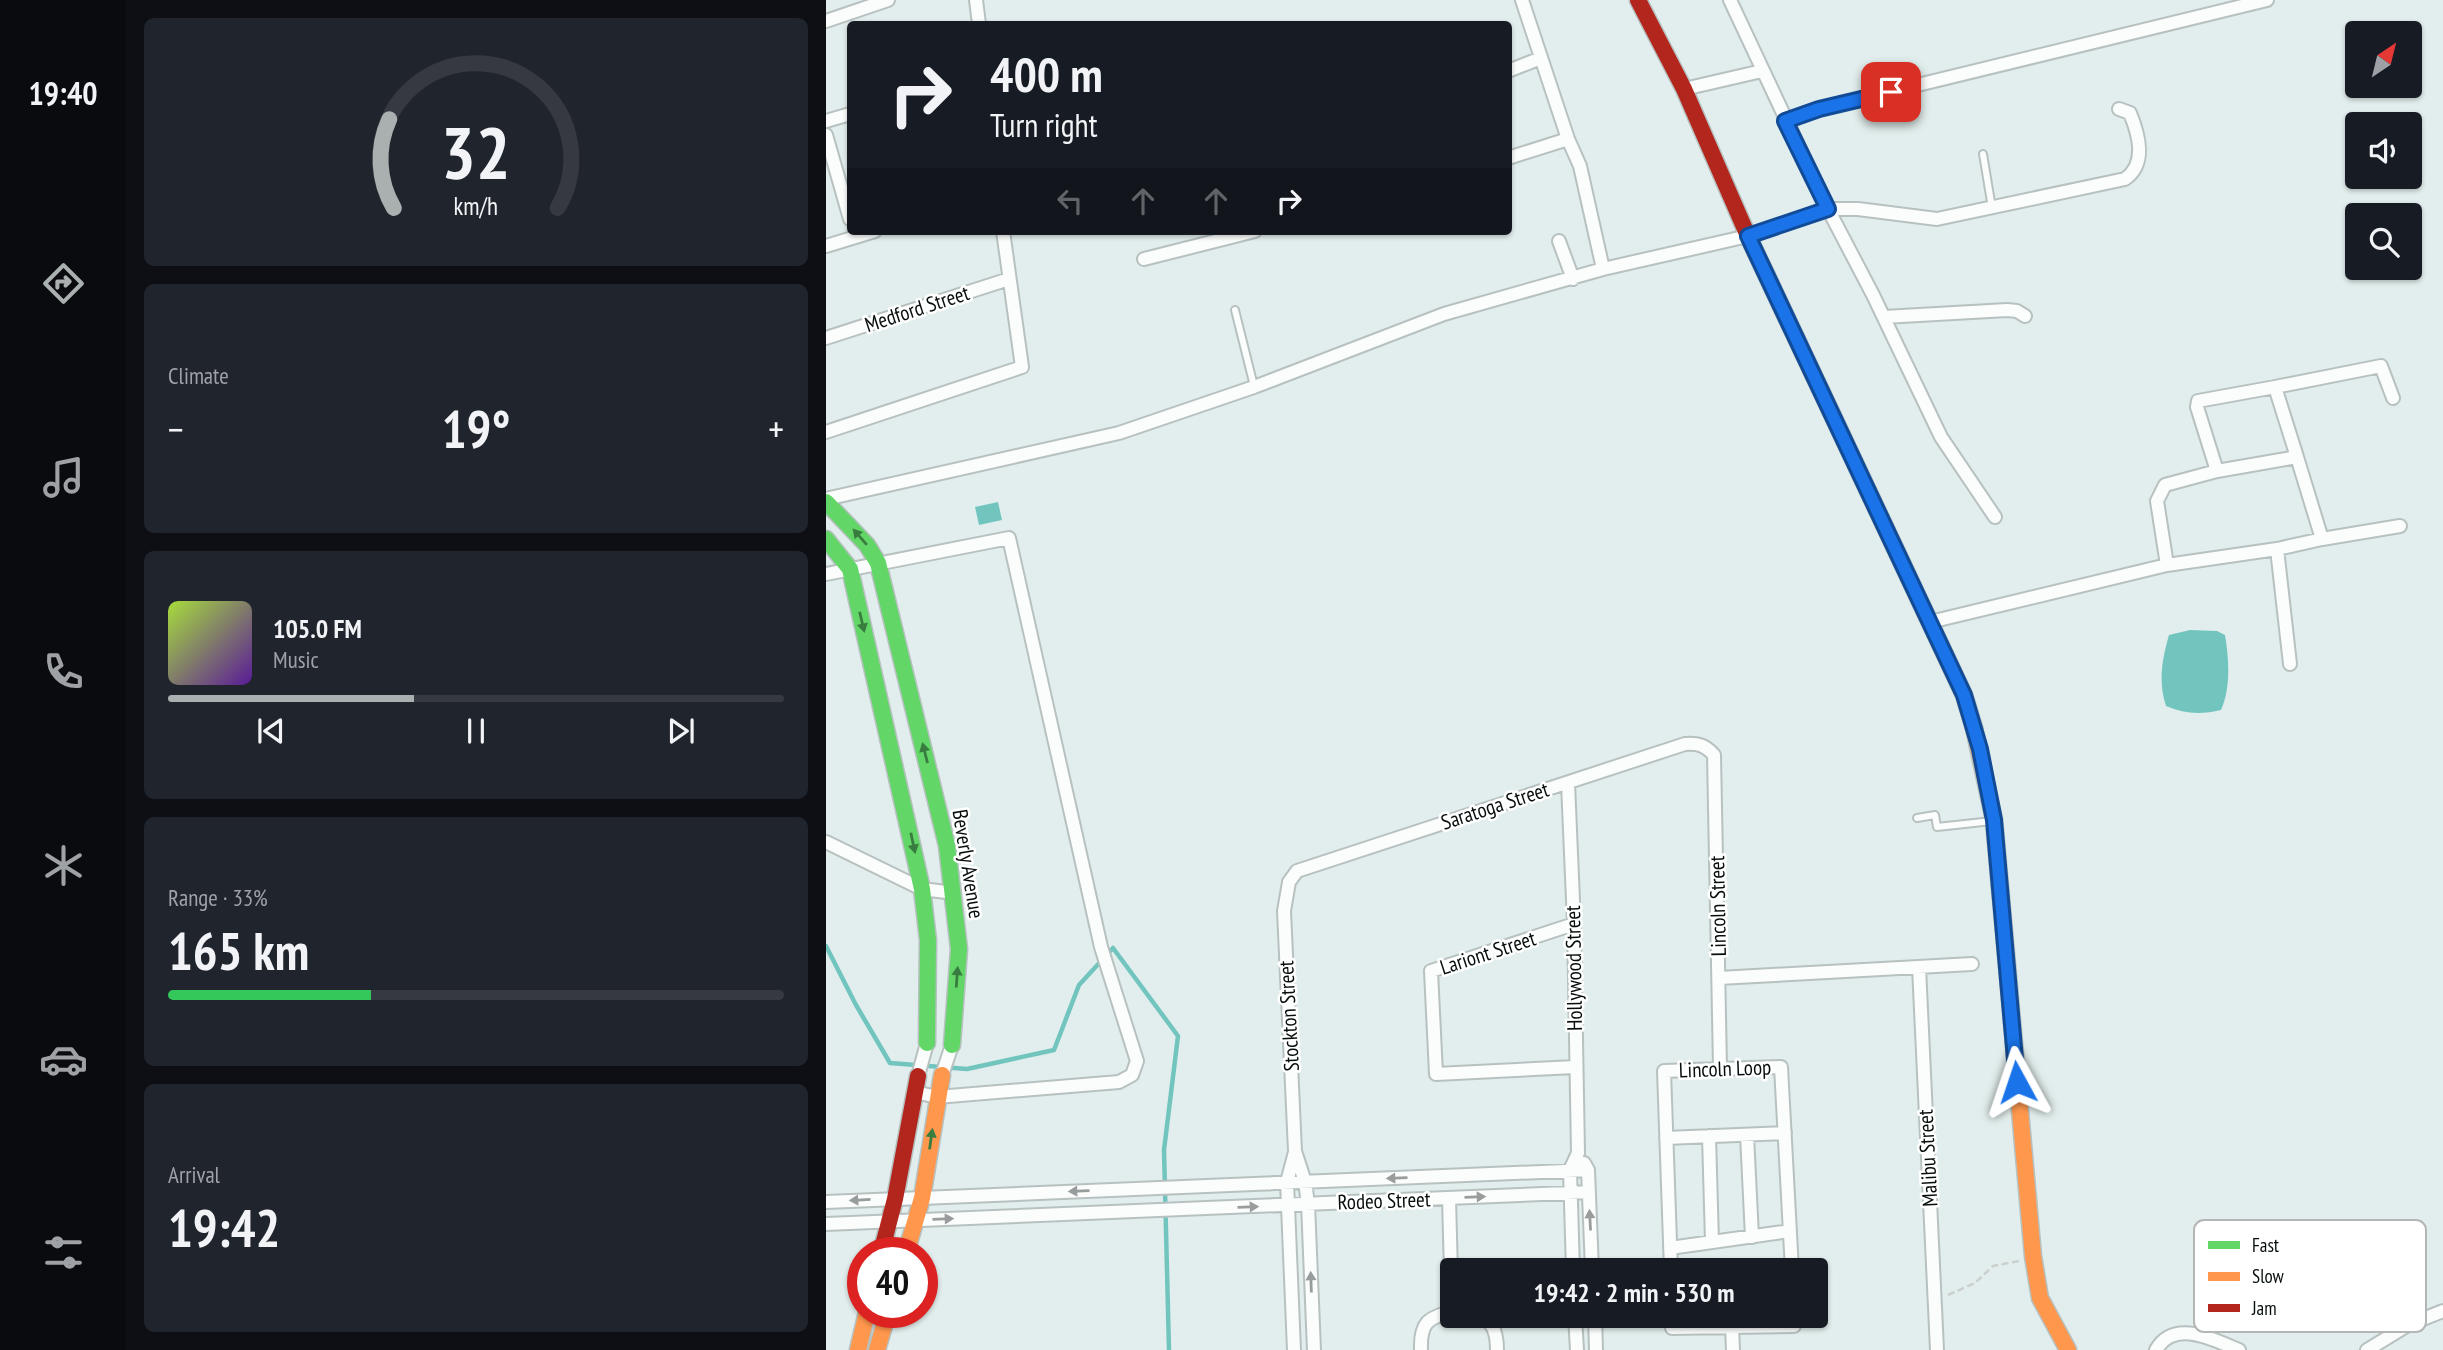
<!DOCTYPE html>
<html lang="en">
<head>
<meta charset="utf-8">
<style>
  body { margin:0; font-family:"PT Sans Narrow",sans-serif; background:#20242c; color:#f1f3f6; height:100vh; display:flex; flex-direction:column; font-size:26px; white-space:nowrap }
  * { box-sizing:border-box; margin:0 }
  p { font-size:23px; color:#9ea1a6 }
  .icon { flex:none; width:38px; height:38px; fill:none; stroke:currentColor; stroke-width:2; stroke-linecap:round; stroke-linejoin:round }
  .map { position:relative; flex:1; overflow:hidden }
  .details { display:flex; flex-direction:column; gap:18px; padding:18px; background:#0d0f14; width:700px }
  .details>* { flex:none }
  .guide { position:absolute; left:21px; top:21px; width:665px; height:214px; border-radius:7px; box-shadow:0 2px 5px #0004; background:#171b24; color:#f1f3f6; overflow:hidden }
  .needle { width:46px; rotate:35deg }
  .controls { position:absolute; left:1519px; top:21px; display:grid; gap:14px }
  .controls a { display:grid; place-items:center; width:77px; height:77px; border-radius:7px; background:#171b24; box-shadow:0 2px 5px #0004; font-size:35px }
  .speed { position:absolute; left:21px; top:1237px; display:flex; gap:14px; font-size:35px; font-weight:700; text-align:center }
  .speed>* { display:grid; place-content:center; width:91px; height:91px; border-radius:50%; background:#171b24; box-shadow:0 2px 5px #0004; line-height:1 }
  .speed .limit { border:10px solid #d22; background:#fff; color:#111 }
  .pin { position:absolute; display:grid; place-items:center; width:60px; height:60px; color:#fff; margin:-30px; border-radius:14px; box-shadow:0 4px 10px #0006 }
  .me { position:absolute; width:77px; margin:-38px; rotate:355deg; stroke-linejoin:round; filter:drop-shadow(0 0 5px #0008) }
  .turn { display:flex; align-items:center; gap:24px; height:147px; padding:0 28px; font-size:32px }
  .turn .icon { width:91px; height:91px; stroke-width:2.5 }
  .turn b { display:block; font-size:49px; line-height:60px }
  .lanes { display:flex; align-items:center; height:66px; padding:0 28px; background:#0003; justify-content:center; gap:35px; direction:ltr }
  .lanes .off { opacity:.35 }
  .big { font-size:52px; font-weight:800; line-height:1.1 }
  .details .tile { flex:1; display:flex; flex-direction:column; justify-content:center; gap:10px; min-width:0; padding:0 24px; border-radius:10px; background:#20242c }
  .details .dial { align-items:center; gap:0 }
  .dial svg { height:182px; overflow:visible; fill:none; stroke:#363941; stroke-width:7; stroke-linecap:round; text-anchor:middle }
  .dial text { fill:#f1f3f6; stroke:none }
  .song { display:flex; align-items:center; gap:21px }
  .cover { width:84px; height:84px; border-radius:10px; background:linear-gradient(135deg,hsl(80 70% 55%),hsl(270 70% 35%)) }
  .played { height:7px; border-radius:4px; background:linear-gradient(90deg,#aaafb0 40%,#363941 40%) }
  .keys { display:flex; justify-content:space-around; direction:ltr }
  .heat { display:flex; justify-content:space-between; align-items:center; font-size:38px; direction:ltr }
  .charge { height:10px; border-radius:5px; background:linear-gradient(90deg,#34c759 33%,#363941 0) }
  .trip { position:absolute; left:614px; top:1258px; width:388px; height:70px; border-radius:7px; background:#171b24; box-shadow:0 2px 5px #0004; font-weight:800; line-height:70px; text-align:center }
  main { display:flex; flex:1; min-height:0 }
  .tabs { display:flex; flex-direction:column; width:126px; justify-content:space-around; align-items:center; background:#090b0e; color:#9ea1a6 }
  .tabs .icon { width:49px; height:49px }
  .tabs .on { color:#aaafb0 }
  .tabs b { font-size:32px; color:#f1f3f6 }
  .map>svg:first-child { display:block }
</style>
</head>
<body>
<main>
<nav class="tabs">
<b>19:40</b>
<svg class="icon on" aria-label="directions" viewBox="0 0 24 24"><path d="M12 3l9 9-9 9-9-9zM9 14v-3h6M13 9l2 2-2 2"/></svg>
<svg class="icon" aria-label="music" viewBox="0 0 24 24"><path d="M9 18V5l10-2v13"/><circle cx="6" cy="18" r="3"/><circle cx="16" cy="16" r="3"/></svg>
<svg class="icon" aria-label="phone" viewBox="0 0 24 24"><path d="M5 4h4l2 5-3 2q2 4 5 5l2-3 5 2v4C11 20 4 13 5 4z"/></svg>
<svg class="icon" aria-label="climate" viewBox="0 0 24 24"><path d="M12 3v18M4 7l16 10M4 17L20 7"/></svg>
<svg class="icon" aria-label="car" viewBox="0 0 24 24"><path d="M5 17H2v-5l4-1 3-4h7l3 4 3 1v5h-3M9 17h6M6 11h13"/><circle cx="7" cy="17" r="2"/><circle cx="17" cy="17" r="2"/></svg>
<svg class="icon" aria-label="filters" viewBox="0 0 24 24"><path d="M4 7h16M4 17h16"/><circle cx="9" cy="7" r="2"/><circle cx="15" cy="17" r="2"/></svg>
</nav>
<section class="details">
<div class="tile dial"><svg viewBox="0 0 100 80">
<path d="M14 69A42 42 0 1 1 86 69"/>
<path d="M14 69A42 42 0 0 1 12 30" stroke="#aaafb0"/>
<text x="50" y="56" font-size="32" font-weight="700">32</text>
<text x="50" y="72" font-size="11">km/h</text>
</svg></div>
<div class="tile"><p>Climate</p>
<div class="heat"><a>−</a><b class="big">19°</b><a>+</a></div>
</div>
<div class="tile">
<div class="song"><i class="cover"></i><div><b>105.0 FM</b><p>Music</p></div></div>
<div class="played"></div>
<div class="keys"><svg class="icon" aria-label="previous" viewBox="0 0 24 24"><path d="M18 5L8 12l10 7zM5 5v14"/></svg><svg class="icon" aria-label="pause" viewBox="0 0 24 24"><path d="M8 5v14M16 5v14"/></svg><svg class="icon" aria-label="next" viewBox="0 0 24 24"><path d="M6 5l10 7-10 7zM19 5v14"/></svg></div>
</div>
<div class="tile"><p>Range · 33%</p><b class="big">165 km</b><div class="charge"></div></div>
<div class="tile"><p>Arrival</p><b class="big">19:42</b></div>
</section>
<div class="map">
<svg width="1617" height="1350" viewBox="0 0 1617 1350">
  <rect width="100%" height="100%" fill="#e2eeed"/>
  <path fill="#72c5bf" d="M172,502l4,18 -23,5 -4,-18z
    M1364,630l27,1 8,4c4,23 6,53 -4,75 -20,5 -37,4 -55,-4 -8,-24 -4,-47 3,-71z"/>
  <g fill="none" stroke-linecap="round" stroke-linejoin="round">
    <path stroke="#72c5bf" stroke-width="4.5" d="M0,946l30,59 34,58 77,6 87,-19 25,-65 34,-37 65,88 -14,114 5,200"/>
    <defs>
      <path id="lane" d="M1157,154l9,54
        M409,310l19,76
        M1091,818l18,-3 2,12 55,-6"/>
      <path id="street" d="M150,0l3,24
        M696,0l46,139 12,27 23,103
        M0,21l62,-21
        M682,71l33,-13
        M858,89l78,-18
        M0,121l24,-7
        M959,121l34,-12 448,-109
        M0,135l24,84
        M682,158l60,-19
        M733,241l14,38
        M0,246l49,-15
        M318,259l111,-28
        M1058,317l123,-7 10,1 8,5
        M0,338l183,-59
        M0,432l196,-65 -19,-136
        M1471,457l-22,-70 106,-21 12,32
        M1391,471l-20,-64 1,-6 77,-14
        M0,499l293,-66 135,-46 190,-73 159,-45 145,-33 80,-27 -98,-209
        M1169,517l-54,-80 -68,-142 -45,-86h30l79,10 188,-40c22,-15 14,-44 5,-66l-11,-4
        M1451,549l13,115
        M1341,565l-10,-64 8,-16 52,-14 80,-14 25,82
        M0,574l183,-36 92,409 36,114 -5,14 -13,7 -182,15 -22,-5
        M1104,622l237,-57 110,-16 45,-10 78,-13
        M742,783l6,141 4,229 -8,17 3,100
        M0,842l96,47 32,4
        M748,924l-143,47 5,103 139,-7
        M1093,967l18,383
        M893,978l253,-14
        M116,1075l10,-30
        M92,1076l9,-33
        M921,1135l5,102
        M883,1136l3,106
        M840,1138l119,-5
        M758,1163l4,7 4,100
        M623,1198l3,114
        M0,1202l762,-32
        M0,1224l763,-32
        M844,1248l120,-17
        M845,1270l-7,-199 117,-4 11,203
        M651,1316c17,3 20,19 20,34
        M749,1316l2,34
        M769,1316l1,34
        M846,1316v12l122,-2v-10
        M906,1327l1,23
        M468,1350l-7,-168 8,-30
        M488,1350l-6,-146 -3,-22 -10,-31 -11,-240 5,-29 8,-11 388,-127c13,-1 20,1 29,11l6,313
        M595,1350c-1,-26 6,-33 31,-38
        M1330,1350c18,-32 58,-10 83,0
        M1541,1350l41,-25 35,-14"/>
      <path id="fast" d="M1005,412l133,283 10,33
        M0,502l41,43 11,18 69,283 12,103 -7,96
        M0,539l24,30 72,320 6,51 -1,103"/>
      <path id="slow" d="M1148,728l20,92 39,436 7,42 28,52
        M80,1253l16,-55 20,-123
        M32,1350l9,-38
        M51,1350l11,-38"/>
      <path id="jam" d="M812,0l46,89 64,147 83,176
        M55,1253l14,-54 23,-123"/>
    </defs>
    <use href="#lane" stroke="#b7c1c0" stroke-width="10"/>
    <use href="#street" stroke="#b7c1c0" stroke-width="16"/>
    <use href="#fast" stroke="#b7c1c0" stroke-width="19"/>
    <use href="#slow" stroke="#b7c1c0" stroke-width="19"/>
    <use href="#jam" stroke="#b7c1c0" stroke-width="19"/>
    <path stroke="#cbcfce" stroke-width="2.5" stroke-dasharray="7 3.5" stroke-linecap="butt" d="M1122,1295l27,-12 18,-17 26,-5"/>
    <use href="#lane" stroke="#fbfcfc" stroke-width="6"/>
    <use href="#street" stroke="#fbfcfc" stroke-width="12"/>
    <use href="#fast" stroke="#63d668" stroke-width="16"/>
    <use href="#slow" stroke="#ff974d" stroke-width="16"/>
    <use href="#jam" stroke="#b3261e" stroke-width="16"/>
  </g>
  <defs><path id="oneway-solid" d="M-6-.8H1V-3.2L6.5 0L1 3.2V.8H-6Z" transform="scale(1.75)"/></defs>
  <g fill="#397c3f">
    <use href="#oneway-solid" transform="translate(34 537) rotate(-131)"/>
    <use href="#oneway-solid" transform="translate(36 622) rotate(77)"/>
    <use href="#oneway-solid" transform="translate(99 753) rotate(-104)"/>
    <use href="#oneway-solid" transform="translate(87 843) rotate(78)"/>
    <use href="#oneway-solid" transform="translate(131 977) rotate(-86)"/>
    <use href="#oneway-solid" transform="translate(105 1139) rotate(-82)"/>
  </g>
  <g fill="#999c9c">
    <use href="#oneway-solid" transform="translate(571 1178) rotate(178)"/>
    <use href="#oneway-solid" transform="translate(253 1191) rotate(178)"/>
    <use href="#oneway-solid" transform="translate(649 1197) rotate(-2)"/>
    <use href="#oneway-solid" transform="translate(34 1200) rotate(177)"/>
    <use href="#oneway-solid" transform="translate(422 1207) rotate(-2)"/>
    <use href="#oneway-solid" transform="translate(117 1219) rotate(-2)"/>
    <use href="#oneway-solid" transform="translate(764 1220) rotate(-93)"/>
    <use href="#oneway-solid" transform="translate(485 1282) rotate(-92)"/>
  </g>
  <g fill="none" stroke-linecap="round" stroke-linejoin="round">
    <defs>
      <path id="route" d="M1065,92l-72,17 -34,12 43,88 -80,27 216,459 16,54 14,71 23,262"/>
    </defs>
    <use href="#route" stroke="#114b97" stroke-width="18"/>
    <use href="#route" stroke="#1a73e8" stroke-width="12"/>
  </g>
  <g text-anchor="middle" stroke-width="5" stroke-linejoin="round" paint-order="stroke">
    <g font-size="21" fill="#060d0d" stroke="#fff">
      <text transform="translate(91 309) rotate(-18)" y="7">Medford Street</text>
      <text transform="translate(669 806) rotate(-18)" y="7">Saratoga Street</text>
      <text transform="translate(142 864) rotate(81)" y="7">Beverly Avenue</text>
      <text transform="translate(892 906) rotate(-91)" y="7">Lincoln Street</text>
      <text transform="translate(662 953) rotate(-18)" y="7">Lariont Street</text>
      <text transform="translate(748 968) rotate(-91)" y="7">Hollywood Street</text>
      <text transform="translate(463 1016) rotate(-93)" y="7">Stockton Street</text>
      <text transform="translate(899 1069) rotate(-2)" y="7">Lincoln Loop</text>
      <text transform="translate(1102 1158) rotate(-93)" y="7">Malibu Street</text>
      <text transform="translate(558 1201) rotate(-2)" y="7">Rodeo Street</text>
    </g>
  </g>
  <rect x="1368" y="1220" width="232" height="112" rx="10" fill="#fff" stroke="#b4b6b6" stroke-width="2"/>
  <rect x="1382" y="1241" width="32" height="8" fill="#63d668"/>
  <rect x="1382" y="1272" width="32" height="9" fill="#ff974d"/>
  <rect x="1382" y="1304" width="32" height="8" fill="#b3261e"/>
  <g font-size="19" fill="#060d0d">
    <text x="1426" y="1252">Fast</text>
    <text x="1426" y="1283">Slow</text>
    <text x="1426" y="1315">Jam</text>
  </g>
</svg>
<div class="controls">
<a><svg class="needle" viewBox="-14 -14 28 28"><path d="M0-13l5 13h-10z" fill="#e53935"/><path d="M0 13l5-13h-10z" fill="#9ea1a6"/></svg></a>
<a><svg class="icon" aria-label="sound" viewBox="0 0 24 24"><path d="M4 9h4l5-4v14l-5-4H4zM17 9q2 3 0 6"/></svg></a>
<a><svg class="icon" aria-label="search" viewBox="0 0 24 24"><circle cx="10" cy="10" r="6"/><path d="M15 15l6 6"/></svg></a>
</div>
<div class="speed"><div class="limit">40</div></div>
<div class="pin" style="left:1065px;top:92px;background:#d93025"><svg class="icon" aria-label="arrive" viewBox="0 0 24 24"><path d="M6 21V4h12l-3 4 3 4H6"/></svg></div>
<svg class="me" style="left:1191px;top:1082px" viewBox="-20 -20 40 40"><path d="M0-17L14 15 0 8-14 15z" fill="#1a73e8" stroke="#fff" stroke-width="4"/></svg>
<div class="trip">19:42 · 2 min · 530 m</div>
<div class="guide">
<div class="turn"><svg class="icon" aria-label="right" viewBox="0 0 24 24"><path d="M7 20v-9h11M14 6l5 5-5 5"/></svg><div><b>400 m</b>Turn right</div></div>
<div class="lanes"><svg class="icon off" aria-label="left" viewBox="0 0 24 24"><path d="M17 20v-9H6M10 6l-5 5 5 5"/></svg><svg class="icon off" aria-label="ahead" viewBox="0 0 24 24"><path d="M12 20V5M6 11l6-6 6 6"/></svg><svg class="icon off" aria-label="ahead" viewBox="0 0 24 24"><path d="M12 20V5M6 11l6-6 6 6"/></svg><svg class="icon" aria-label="right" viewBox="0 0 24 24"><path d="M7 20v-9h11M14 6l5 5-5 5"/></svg></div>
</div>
</div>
</main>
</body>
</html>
